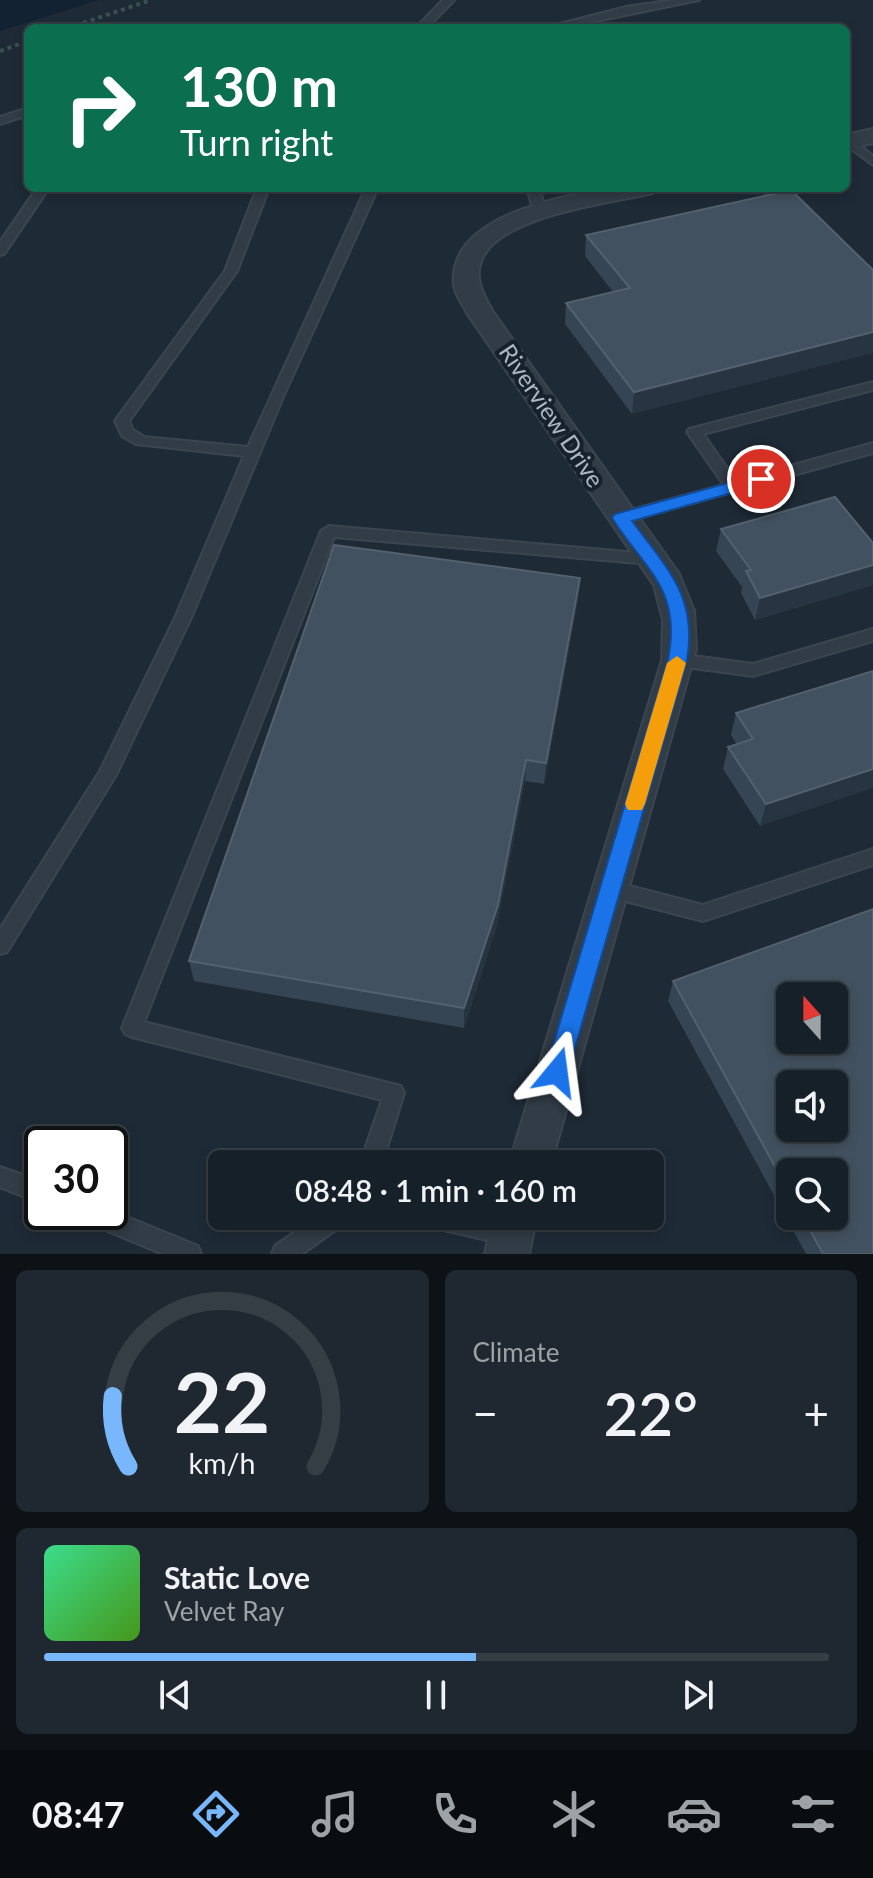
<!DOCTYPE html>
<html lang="en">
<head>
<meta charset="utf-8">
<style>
  body { margin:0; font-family:Lato,sans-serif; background:#1f2830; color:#f1f3f6; height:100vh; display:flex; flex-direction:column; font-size:30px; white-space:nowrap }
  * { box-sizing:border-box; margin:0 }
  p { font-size:26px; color:#9ea3a8 }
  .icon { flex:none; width:44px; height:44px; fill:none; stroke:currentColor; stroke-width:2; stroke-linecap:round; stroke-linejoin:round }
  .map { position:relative; height:1254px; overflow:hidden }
  .panel { display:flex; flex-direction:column; gap:16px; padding:16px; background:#0c1216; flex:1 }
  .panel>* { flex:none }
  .banner { position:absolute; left:24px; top:24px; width:826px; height:168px; border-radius:12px; box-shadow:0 4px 12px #0003,0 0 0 2px #353e45; background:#0b6e4f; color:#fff; overflow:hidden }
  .needle { width:52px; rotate:339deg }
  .fabs { position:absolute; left:776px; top:982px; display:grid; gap:16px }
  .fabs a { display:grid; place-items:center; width:72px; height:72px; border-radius:12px; background:#162028; box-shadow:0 4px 12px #0003,0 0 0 2px #353e45; font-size:40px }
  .speed { position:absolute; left:24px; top:1126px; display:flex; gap:16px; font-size:40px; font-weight:700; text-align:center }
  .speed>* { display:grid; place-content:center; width:104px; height:104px; border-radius:50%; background:#162028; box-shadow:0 4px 12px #0003,0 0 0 2px #353e45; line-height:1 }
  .speed .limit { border:4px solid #111; border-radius:12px; background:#fff; color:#111 }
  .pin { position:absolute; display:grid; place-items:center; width:68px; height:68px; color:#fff; margin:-34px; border:4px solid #fff; border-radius:50%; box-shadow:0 2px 8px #0007 }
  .me { position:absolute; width:88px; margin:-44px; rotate:16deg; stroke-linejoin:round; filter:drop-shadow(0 0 6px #0008) }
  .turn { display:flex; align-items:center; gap:28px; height:168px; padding:0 24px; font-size:36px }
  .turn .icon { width:104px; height:104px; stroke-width:2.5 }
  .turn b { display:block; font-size:56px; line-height:68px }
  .big { font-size:60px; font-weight:600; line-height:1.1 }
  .panel .card { flex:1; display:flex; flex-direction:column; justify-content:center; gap:12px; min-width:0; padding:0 28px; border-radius:12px; background:#1f2830 }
  .panel .dial { align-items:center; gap:0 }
  .dial svg { height:208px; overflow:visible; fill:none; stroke:#353e45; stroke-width:7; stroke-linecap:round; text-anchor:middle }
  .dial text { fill:#f1f3f6; stroke:none }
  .song { display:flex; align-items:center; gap:24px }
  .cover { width:96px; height:96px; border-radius:12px; background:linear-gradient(135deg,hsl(150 70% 55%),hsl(100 70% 35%)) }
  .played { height:8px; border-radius:4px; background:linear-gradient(90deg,#78b7fc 55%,#353e45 55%) }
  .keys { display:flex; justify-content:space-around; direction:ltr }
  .heat { display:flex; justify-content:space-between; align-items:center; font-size:44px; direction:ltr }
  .panel .tiles { flex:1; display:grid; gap:16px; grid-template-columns:1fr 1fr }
  .card:last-child { grid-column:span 2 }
  .trip { position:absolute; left:208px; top:1150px; width:456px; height:80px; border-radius:12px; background:#162028; box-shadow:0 4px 12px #0003,0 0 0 2px #353e45; font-weight:600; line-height:80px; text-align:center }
  .dock { display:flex; height:128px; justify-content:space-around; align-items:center; background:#090d10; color:#9ea3a8 }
  .dock .icon { width:56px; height:56px }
  .dock .active { color:#78b7fc }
  .dock b { font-size:36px; color:#f1f3f6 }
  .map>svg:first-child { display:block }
</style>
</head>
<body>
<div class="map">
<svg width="873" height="1254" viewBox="0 0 873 1254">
  <rect width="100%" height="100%" fill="#1e2a36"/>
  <path fill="#122233" d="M0,0h99l-99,31z"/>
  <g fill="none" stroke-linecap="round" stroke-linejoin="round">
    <defs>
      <path id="service" d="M443,0h11l-27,28h-11z
        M674,0h25l-137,28h-18l82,-21z
        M28,108v7l-28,9v-7z
        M846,139l7,1 20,16v9l-27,-20z
        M37,188h12l-45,66 -4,1v-13z
        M257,188h12l-32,83 -108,150 4,9 11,7 104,10 118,-259h12l-95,209 -92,221 -75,157 -109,177 -7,2v-25l100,-158 75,-153 69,-162 -108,-12 -14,-8 -7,-15 110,-150z
        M527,188h12l7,24 -2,3 -4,1 -6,-4z
        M873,382v8l-170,44 33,47 137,-38v10l-252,70 -7,-5 2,-4 108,-29 -37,-53 2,-3z
        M329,526l321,28 8,5 -8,5 -316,-27 -190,485 257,64 3,7 -22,71h-22l22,-64 -250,-63 -7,-3 -3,-6 199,-497z
        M873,629v12l-120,35 -75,-10 -6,-2 -2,-4 2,-4 6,-2 75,10z
        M873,849v16l-170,56 -93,-24 -7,-2 -2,-6 2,-6 7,-2 93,24z
        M0,1167l42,15v22l-42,-17z
        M110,1210l88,36 3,8h-38l-82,-34 -3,-8h32z
        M317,1216h30l-3,8 -42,30h-30l3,-8z
        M419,1216h59l39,10 3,8 -3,8 -8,3 -79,-18 -8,-3z"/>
      <path id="minor" d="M873,129v14l-27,6v-14z
        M609,188h48l-4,5c-42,10 -152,22 -171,66 -9,19 2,37 11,53l186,262 15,37 2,38 -145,515h-42l153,-504 1,-40 -9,-35 -187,-272c-4,-9 -12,-18 -13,-28 -7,-69 106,-88 155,-97z
        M493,1216h44l-8,38h-44z"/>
    </defs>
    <use href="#service" stroke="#3b4550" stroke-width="4"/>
    <use href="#minor" stroke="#3b4550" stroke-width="4"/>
    <path stroke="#38504f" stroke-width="4" stroke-dasharray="4 4" stroke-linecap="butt" d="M68,28l83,-28
      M0,51l28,-10"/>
    <use href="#service" fill="#313c46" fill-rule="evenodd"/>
    <use href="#minor" fill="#313c46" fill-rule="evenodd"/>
  </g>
  <path fill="#364553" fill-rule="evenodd" d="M791,190l-159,224 -67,-90 1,-21 47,-11 -28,-36 1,-21z
    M721,529l152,14v42l-118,35 -14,-27 1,-6 -26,-36z
    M578,600l-34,184 -19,-3 -28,144 -33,103 -270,-47 -5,-20z
    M873,671l-113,155 -37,-57 5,-22 9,-3 -6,-9 5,-22z
    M673,981l200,273h-67l-138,-253zM790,1172l44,44h-44z"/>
  <path fill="#273542" d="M873,332v21l-241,61 2,-22z
    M873,565v20l-118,35 5,-22z
    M580,578l-2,22 -34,184 2,-21z
    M526,760l-1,21 -28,144 -33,103v-20z
    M873,769v19l-113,38 6,-22z"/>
  <path fill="#42515f" stroke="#53616f" stroke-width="2" fill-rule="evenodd" d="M791,190l82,80v62l-239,60 -68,-89 64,-15 -44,-53z
    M835,497l38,46v22l-113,33 -14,-27 5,-1 -30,-41z
    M334,545l246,33 -34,185 -20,-3 -28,145 -34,103 -275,-47z
    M873,671v98l-107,35 -38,-57 25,-8 -17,-26z
    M873,909v345h-50l-21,-38h32v-44h-44v22l-117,-213zM790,996h44v44h-44zM790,1084h44v44h-44z"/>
  <path fill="#1a73e8" stroke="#114b97" stroke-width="2" d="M761,474l8,5 -2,4 -135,38c35,47 66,76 55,139l-119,412 -3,8 -8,3 -9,-3 -3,-8 123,-412c14,-71 -22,-89 -56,-142l3,-4z"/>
  <path fill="#f59e0b" d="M677,656l9,7 -41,141 -3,6h-14l-3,-6 42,-141z"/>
  <g text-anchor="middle" stroke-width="8" stroke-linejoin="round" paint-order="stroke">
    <g font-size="24" fill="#abb7c4" stroke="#17212b">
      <text transform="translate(551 416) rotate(56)" y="8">Riverview Drive</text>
    </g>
  </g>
</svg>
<div class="fabs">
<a><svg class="needle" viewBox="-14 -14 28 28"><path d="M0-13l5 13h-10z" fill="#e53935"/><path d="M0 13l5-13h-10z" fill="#9ea3a8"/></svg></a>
<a><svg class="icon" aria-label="sound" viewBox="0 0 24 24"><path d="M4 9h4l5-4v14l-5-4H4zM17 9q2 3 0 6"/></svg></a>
<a><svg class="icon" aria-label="search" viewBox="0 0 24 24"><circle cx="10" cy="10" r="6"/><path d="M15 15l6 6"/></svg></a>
</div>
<div class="speed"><div class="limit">30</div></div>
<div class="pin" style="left:761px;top:479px;background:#d93025"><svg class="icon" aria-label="arrive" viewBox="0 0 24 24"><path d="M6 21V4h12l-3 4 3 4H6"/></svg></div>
<svg class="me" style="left:557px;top:1072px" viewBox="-20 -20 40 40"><path d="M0-17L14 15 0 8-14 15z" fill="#1a73e8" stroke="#fff" stroke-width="4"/></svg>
<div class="trip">08:48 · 1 min · 160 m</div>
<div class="banner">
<div class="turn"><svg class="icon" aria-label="right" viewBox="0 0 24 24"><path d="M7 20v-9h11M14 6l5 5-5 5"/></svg><div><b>130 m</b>Turn right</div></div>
</div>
</div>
<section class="panel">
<div class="tiles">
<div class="card dial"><svg viewBox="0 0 100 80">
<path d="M14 69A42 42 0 1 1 86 69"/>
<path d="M14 69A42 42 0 0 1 8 42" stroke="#78b7fc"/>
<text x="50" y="56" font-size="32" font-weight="700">22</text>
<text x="50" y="72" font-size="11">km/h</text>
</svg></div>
<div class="card"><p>Climate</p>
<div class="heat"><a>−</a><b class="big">22°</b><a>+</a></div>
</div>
<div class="card">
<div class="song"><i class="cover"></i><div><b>Static Love</b><p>Velvet Ray</p></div></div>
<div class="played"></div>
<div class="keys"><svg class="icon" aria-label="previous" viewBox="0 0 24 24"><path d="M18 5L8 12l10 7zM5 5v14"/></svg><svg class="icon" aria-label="pause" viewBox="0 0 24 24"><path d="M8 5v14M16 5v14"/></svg><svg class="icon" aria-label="next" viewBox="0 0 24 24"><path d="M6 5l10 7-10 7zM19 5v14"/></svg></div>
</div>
</div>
</section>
<nav class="dock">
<b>08:47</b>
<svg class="icon active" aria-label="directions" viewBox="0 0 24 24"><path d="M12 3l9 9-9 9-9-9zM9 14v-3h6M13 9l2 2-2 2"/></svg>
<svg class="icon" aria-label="music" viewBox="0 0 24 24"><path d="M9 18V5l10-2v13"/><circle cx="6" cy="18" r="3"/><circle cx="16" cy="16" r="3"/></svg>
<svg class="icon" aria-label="phone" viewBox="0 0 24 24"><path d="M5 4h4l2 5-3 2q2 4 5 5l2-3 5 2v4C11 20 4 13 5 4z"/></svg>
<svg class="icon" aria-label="climate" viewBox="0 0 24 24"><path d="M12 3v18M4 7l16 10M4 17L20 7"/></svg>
<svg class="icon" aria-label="car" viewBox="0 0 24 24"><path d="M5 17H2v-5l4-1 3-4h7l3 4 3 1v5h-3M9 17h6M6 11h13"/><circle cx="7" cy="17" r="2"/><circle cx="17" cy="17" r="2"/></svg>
<svg class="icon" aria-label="filters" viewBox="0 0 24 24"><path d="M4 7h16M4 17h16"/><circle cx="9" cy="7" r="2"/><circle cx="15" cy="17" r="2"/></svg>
</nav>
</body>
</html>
